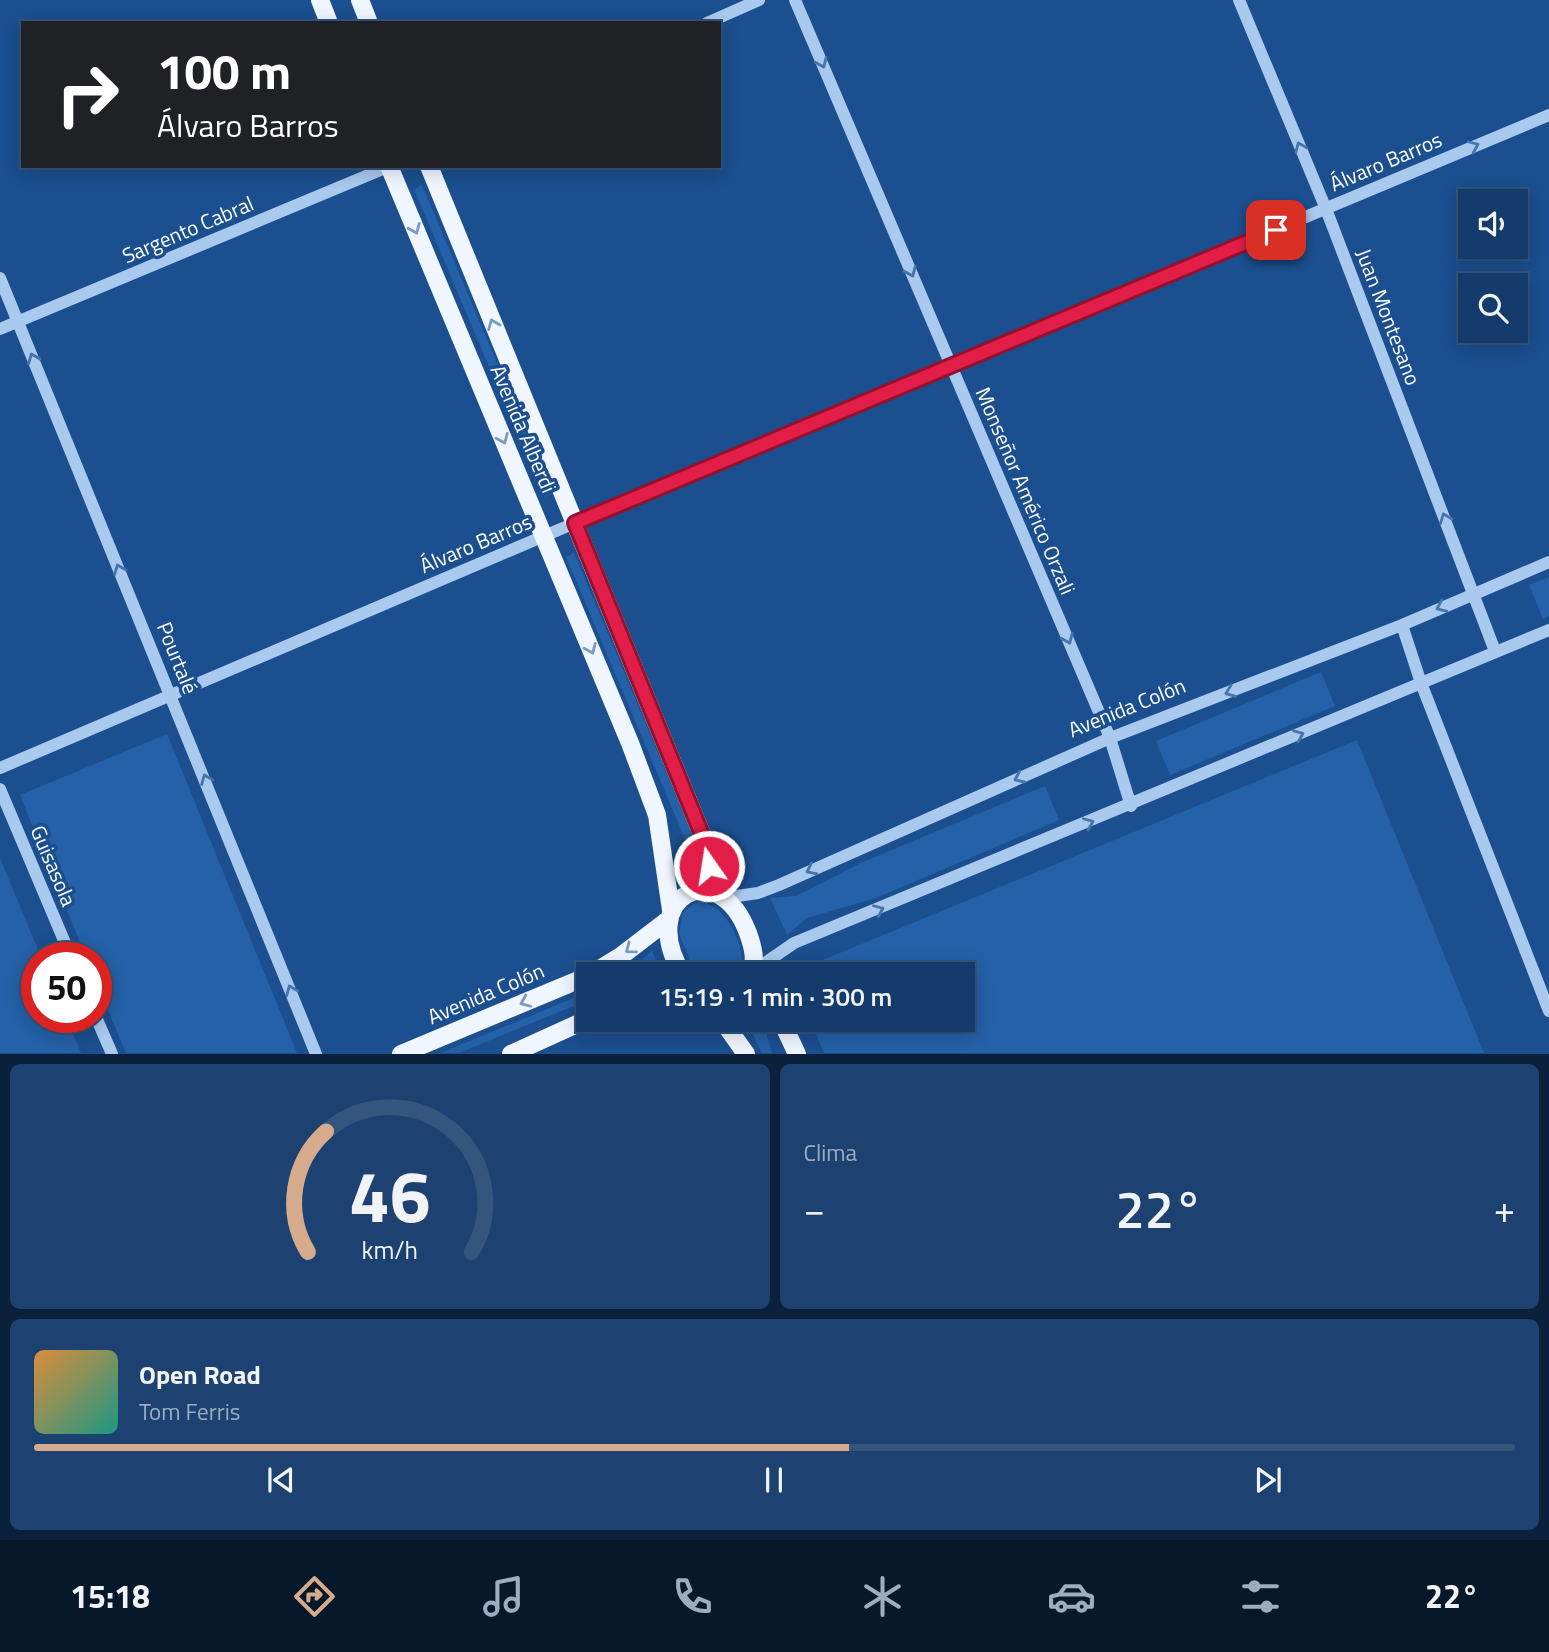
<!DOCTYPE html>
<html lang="es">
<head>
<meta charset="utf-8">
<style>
  body { margin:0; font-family:"Titillium Web",sans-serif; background:#1d4271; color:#f1f3f6; height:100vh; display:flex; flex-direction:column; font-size:26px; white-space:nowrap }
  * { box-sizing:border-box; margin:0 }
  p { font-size:23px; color:#9dadc1 }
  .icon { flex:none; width:38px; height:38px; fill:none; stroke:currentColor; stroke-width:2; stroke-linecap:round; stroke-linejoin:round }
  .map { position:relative; height:1054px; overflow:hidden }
  .drawer { display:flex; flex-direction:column; gap:10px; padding:10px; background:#0b203b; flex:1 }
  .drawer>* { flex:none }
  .top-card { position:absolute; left:21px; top:21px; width:700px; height:147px; border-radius:0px; box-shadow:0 4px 18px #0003,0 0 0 2px #33557e; background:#202124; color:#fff; overflow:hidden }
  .fabs { position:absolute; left:1458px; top:189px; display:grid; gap:14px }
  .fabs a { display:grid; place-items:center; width:70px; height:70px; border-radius:0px; background:#143b6b; box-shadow:0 4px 18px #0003,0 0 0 2px #33557e; font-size:35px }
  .speed { position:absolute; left:21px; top:942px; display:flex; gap:14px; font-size:35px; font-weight:700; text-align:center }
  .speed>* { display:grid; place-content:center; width:91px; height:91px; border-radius:50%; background:#143b6b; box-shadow:0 4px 18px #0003,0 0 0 2px #33557e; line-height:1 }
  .speed .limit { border:10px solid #d22; background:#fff; color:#111 }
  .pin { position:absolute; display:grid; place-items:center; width:60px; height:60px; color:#fff; margin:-30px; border-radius:14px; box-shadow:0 4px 10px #0006 }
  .me { position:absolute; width:77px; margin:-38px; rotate:347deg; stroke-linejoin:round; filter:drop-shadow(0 0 5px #0008) }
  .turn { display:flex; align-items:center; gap:24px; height:147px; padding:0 21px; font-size:32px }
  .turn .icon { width:91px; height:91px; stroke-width:2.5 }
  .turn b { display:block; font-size:49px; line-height:60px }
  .big { font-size:52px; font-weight:600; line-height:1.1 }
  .drawer .widget { flex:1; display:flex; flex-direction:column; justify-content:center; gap:10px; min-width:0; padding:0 24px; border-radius:10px; background:#1d4271 }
  .drawer .dial { align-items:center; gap:0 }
  .dial svg { height:182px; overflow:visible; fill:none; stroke:#33557e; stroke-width:7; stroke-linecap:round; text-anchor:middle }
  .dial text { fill:#f1f3f6; stroke:none }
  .song { display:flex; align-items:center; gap:21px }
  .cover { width:84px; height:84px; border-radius:10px; background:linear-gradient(135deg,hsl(30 70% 55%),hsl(170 70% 35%)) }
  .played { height:7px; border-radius:4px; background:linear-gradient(90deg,#d6ab8b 55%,#33557e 55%) }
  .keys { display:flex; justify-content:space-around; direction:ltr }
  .heat { display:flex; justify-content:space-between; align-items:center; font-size:38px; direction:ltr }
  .drawer .tiles { flex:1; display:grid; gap:10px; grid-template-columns:1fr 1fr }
  .widget:last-child { grid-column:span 2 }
  .trip { position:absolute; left:576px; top:962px; width:399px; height:70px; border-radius:0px; background:#143b6b; box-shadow:0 4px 18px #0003,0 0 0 2px #33557e; font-weight:600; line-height:70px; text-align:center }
  .menu { display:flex; height:112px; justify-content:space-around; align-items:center; background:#08182b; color:#9dadc1 }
  .menu .icon { width:49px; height:49px }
  .menu .active { color:#d6ab8b }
  .menu b { font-size:32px; color:#f1f3f6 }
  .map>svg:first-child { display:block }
</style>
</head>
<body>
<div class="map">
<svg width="1549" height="1054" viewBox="0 0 1549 1054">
  <rect width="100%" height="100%" fill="#1b4f8f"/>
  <path fill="#2461a8" d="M422,185l130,309 -8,3 -130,-308z
    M574,553l130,309 -8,3 -130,-308z
    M1549,577v39l-6,3 -14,-34z
    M1321,672l14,34 -165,69 -14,-34z
    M167,734l130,319h-171l-30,-71v-25h-10l-66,-162z
    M1357,740l127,313h-660l-14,-33h152v-45l-171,-2z
    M1045,786l14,34 -183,78 -69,20 -20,17 -17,-37 26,-2 67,-34z
    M0,858l41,99h-4v60h29l15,36h-81z
    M698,901c28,2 51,48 42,74l-44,-2 -17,-39 4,-22z
    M652,951l11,24h-40z
    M588,992v8l-129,53h-18z
    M746,1020h16l10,33h-10z"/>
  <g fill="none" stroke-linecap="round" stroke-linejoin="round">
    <path stroke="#a9c9ee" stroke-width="12" d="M795,0l315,738 21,68
      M1239,0l87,209 169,442
      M707,23l52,-23
      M0,278l316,776
      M0,329l390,-163
      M1402,625l19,58 128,328
      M0,768l544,-232 1005,-421
      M0,789l71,168
      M723,898l35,-5 21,-8 331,-147 292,-113 147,-63
      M752,972l42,-29 755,-313
      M96,1017l16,37"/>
    <path stroke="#f0f6ff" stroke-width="18" d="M320,0l9,23
      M360,0l9,23
      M389,166l241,577 27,72 14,95
      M429,166l272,666 10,59
      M590,975l31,-19 47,-36
      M683,975c-48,-78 35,-122 65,-42 5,14 9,28 2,42
      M722,1020l24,34
      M781,1020l16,34
      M401,1054l187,-78
      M511,1054l77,-35"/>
  </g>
  <defs><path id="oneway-chevron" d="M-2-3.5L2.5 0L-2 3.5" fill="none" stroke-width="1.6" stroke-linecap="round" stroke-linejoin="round" transform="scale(1.75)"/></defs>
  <g stroke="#4674ac">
    <use href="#oneway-chevron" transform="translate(822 63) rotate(67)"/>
    <use href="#oneway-chevron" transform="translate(1474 146) rotate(-23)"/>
    <use href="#oneway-chevron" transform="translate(1300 147) rotate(-113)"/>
    <use href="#oneway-chevron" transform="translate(911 272) rotate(67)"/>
    <use href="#oneway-chevron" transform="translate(33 358) rotate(-112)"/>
    <use href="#oneway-chevron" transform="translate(1445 518) rotate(-111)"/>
    <use href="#oneway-chevron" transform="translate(119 569) rotate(-112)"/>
    <use href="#oneway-chevron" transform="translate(1441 607) rotate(156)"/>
    <use href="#oneway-chevron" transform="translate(1068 639) rotate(67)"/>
    <use href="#oneway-chevron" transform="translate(1230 692) rotate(159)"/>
    <use href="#oneway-chevron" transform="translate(1299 735) rotate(-23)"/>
    <use href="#oneway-chevron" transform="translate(1019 778) rotate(156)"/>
    <use href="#oneway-chevron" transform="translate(206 779) rotate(-112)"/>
    <use href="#oneway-chevron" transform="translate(1089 823) rotate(-23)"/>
    <use href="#oneway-chevron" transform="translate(811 870) rotate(154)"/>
    <use href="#oneway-chevron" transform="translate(879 910) rotate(-23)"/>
    <use href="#oneway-chevron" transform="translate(291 990) rotate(-112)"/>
  </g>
  <g stroke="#7b9ac1">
    <use href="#oneway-chevron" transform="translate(415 229) rotate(67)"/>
    <use href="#oneway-chevron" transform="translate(493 324) rotate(-112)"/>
    <use href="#oneway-chevron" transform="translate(503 439) rotate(67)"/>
    <use href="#oneway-chevron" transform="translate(591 649) rotate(67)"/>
    <use href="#oneway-chevron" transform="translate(630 949) rotate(143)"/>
    <use href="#oneway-chevron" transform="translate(525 1002) rotate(157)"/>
  </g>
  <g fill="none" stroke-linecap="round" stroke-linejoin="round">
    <defs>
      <path id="route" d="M709,866l-8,-34 -126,-309 701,-293"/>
    </defs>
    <use href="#route" stroke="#92132f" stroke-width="18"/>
    <use href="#route" stroke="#e11d48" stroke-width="12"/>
  </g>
  <g text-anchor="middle" stroke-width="7" stroke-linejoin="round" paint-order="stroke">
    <g font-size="21" fill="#fff" stroke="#1b4f8f">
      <text transform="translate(1386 162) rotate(-23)" y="7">Álvaro Barros</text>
      <text transform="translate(188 230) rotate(-23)" y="7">Sargento Cabral</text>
      <text transform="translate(1388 317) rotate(69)" y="7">Juan Montesano</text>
      <text transform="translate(523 429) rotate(67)" y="7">Avenida Alberdi</text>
      <text transform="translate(1025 491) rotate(67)" y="7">Monseñor Américo Orzali</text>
      <text transform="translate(476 544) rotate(-23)" y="7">Álvaro Barros</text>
      <text transform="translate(177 658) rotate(68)" y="7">Pourtalé</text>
      <text transform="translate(1127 708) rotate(-22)" y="7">Avenida Colón</text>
      <text transform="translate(53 866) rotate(67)" y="7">Guisasola</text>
      <text transform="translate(486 994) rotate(-23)" y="7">Avenida Colón</text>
    </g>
  </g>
</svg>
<div class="fabs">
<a><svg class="icon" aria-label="sound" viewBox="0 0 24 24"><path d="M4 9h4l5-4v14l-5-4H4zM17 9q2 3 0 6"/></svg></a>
<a><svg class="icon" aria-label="search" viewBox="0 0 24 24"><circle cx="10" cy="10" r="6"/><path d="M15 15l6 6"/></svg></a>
</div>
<div class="speed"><div class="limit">50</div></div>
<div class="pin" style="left:1276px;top:230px;background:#d93025"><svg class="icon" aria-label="arrive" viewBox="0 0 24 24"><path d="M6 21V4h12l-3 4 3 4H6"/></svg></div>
<svg class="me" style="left:709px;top:866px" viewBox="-20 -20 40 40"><circle r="17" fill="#e11d48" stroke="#fff" stroke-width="3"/><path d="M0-11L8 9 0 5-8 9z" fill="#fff"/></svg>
<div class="trip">15:19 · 1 min · 300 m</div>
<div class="top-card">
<div class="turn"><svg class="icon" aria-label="right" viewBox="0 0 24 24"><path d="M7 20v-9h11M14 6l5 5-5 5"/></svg><div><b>100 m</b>Álvaro Barros</div></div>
</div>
</div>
<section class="drawer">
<div class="tiles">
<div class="widget dial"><svg viewBox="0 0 100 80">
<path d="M14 69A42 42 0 1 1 86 69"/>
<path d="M14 69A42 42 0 0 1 22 16" stroke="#d6ab8b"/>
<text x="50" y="56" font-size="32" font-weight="700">46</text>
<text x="50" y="72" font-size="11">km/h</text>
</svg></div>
<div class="widget"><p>Clima</p>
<div class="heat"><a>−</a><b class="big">22°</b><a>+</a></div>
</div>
<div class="widget">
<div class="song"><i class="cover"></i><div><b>Open Road</b><p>Tom Ferris</p></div></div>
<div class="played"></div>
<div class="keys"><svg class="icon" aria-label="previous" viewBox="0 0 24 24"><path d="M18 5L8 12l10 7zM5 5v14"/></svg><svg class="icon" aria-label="pause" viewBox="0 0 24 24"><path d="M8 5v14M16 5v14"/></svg><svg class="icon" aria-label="next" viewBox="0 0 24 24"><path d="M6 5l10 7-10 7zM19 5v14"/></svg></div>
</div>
</div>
</section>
<nav class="menu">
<b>15:18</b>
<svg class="icon active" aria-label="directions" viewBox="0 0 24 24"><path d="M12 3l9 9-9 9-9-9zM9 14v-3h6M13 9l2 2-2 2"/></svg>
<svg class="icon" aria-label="music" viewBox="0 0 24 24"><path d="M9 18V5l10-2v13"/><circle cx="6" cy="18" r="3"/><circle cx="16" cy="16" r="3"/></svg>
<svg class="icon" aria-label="phone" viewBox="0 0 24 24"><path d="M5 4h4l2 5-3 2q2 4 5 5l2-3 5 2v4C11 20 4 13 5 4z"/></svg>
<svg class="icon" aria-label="climate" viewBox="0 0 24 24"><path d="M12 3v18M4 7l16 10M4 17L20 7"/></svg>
<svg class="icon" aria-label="car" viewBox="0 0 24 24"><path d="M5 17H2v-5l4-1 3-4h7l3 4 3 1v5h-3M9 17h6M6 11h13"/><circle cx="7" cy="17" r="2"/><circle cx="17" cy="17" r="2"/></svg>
<svg class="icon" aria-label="filters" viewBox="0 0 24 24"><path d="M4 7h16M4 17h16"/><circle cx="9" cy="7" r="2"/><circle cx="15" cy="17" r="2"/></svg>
<b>22°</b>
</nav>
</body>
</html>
